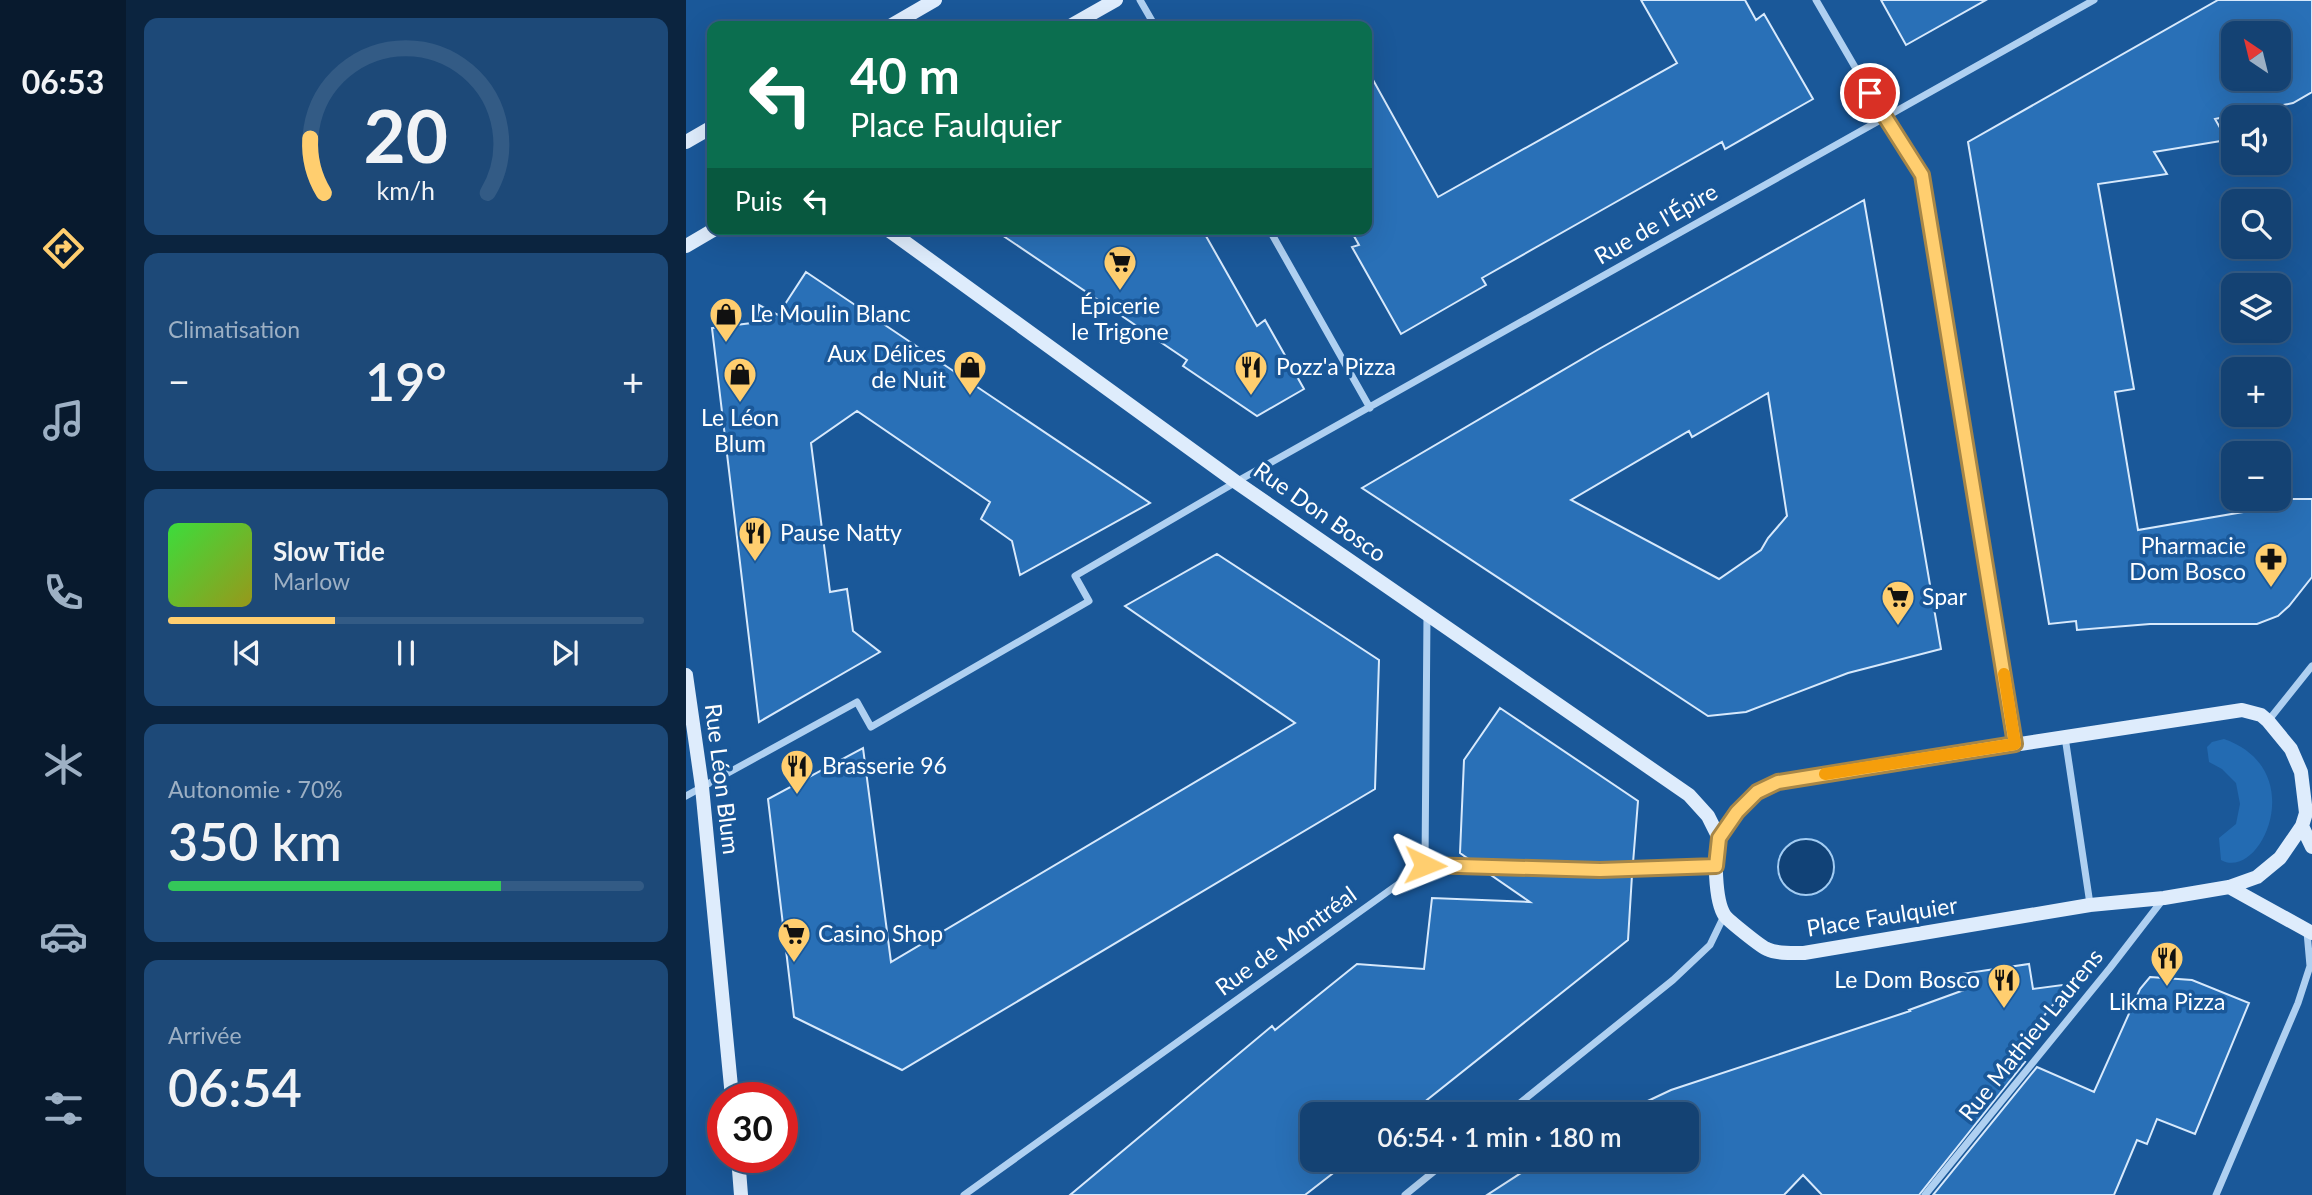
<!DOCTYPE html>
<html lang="fr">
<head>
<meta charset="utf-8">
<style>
  body { margin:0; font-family:Lato,sans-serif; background:#1d4978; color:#f1f3f6; height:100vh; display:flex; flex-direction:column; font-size:26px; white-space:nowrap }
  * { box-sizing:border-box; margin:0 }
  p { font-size:23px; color:#9db0c4 }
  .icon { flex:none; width:38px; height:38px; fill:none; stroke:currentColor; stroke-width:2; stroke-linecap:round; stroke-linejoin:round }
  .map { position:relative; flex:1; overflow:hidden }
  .details { display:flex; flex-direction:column; gap:18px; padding:18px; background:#0b243f; width:560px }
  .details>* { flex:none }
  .top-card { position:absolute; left:21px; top:21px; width:665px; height:214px; border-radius:14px; box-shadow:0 7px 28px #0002,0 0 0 2px #335b85; background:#0b6e4f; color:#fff; overflow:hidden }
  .needle { width:46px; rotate:325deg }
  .tools { position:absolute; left:1535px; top:21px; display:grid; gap:14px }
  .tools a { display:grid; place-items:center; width:70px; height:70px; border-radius:14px; background:#144273; box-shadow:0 7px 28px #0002,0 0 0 2px #335b85; font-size:35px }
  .speed { position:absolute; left:21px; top:1082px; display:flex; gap:14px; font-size:35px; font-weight:700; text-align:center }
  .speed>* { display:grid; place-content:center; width:91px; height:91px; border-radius:50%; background:#144273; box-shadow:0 7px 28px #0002,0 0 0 2px #335b85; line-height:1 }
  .speed .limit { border:10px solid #d22; background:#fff; color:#111 }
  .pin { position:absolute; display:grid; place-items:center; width:60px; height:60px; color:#fff; margin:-30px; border:4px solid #fff; border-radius:50%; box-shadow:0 2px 7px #0007 }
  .me { position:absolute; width:77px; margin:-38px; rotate:92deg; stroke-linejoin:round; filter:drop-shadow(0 0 5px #0008) }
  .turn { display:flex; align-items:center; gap:24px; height:147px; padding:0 28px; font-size:32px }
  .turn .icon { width:91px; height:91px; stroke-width:2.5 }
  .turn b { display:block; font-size:49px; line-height:60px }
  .then { display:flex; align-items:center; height:66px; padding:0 28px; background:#0003; gap:14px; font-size:26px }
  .big { font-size:52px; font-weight:600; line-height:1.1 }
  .details .tile { flex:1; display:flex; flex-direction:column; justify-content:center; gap:10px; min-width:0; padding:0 24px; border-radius:14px; background:#1d4978 }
  .details .dial { align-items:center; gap:0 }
  .dial svg { height:182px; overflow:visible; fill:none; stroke:#335b85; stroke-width:7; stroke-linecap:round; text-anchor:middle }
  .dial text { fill:#f1f3f6; stroke:none }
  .song { display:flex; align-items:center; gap:21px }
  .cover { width:84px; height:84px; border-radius:10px; background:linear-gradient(135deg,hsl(120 70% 55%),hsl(60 70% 35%)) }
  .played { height:7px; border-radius:4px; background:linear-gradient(90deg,#ffce6f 35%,#335b85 35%) }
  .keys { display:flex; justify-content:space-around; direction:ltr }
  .heat { display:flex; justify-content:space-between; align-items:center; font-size:38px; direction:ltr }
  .charge { height:10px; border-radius:5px; background:linear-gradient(90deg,#34c759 70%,#335b85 0) }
  .trip { position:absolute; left:614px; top:1102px; width:399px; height:70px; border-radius:14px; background:#144273; box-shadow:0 7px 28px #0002,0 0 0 2px #335b85; font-weight:600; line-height:70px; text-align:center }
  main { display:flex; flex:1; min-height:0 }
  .menu { display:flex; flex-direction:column; width:126px; justify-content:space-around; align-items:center; background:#081a2e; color:#9db0c4 }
  .menu .icon { width:49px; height:49px }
  .menu .active { color:#ffce6f }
  .menu b { font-size:32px; color:#f1f3f6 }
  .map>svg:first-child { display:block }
</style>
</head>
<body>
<main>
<nav class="menu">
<b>06:53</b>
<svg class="icon active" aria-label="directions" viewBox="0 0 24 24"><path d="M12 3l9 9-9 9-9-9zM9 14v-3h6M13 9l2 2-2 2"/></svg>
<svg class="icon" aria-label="music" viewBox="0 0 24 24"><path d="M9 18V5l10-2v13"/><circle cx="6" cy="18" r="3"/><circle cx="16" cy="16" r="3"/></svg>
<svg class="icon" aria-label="phone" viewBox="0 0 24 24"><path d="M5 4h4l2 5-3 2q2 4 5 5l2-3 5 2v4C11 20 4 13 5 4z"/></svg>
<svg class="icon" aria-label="climate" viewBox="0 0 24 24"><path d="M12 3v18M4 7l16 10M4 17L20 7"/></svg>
<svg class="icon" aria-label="car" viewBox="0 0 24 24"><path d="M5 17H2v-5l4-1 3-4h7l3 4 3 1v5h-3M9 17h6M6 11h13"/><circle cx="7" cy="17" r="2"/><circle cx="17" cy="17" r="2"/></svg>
<svg class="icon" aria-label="filters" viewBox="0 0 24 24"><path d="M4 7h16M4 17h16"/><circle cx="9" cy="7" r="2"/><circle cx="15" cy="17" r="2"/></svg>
</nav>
<section class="details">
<div class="tile dial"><svg viewBox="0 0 100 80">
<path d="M14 69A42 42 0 1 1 86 69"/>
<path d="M14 69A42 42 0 0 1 8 45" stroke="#ffce6f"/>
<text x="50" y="56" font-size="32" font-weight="700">20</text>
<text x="50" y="72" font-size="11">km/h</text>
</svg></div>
<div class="tile"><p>Climatisation</p>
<div class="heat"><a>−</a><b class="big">19°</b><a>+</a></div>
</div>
<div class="tile">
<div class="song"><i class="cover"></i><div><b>Slow Tide</b><p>Marlow</p></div></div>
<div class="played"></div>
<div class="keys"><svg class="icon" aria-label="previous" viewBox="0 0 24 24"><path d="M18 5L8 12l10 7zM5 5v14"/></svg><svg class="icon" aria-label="pause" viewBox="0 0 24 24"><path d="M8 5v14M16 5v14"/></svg><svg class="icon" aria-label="next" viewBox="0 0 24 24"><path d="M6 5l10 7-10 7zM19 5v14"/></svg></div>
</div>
<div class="tile"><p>Autonomie · 70%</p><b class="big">350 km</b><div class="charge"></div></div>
<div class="tile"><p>Arrivée</p><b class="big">06:54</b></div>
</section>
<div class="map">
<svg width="1626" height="1195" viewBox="0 0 1626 1195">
  <rect width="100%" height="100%" fill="#1a5899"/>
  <path fill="#236bb2" d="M1538,739c88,31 36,143 -3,121l-2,-22 17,-14 4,-20 -4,-21 -14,-14 -13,-7 -2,-15 5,-5z"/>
  <path fill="#114277" stroke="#a2ccf3" stroke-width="2" d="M1092 867a28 28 0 1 1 56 0a28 28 0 1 1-56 0Z"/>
  <path fill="#2970b7" stroke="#d7e9fc" stroke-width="2" fill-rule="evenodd" d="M955,0h104l11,20 8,-6 49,85 -88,50 -3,-7 -129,73 -111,63 4,7 -85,49 -49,-87 7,-2 -9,-16h17v-160l71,128 239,-134z
    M1195,0h105l-80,45z
    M1532,0h94v92l-19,11 -78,16 12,21 -73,12 13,22 -69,10 36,205 -19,3 23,138 105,-18 9,-13h60v78l-23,29 -11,10 -21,8h-107l-73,6 -1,-9 -27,3 -81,-482zM1547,33h45v46h-45z
    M1178,200l77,449 -93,24 -102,39 -38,4 -346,-228 237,-139zM1082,393l19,123 -19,22 -7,12 -42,29 -148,-79 118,-69 3,6z
    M307,229h209l55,97 8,-6 39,69 -47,27 -74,-50 4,-6z
    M120,272l344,231 -130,72 -8,-34 -31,-22 9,-17 -133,-91 -46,32 19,149 17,-3 6,42 27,21 -121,70 -47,-394 47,-6v-17l19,10z
    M531,554l162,106 -4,129 -473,281 -108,-53 -26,-218 95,-51 28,214 404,-239 -170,-117z
    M814,708l138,93 -5,62 -33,1 -130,-4 -10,-7 4,-93z
    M802,873l144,2 -4,65 -220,175h-96v45h38l-45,35h-235l202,-169 3,4 82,-66 67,5 8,-71 98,4z
    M1343,964l4,25 37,-5 -59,72 14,6 -106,133h-97l-19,-20 -19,20h-297l54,-35h146v-45h-69l53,-25 239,-79 -1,-1 55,-20 -3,-16z
    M1464,977l42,3 57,23 -54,131 -38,-15 -10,25 -10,-4 -23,55h-181l104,-128 57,25 46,-103z"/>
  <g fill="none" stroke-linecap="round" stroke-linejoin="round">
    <path stroke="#afd0f1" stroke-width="7" d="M454,0l15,26
      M1130,0l68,117 38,58 93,569
      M583,229l101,179
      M1582,721l44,-55
      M1379,737l25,167
      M0,796l171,-94 14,25 218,-126 -14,-25 161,-94 858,-482
      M739,865l175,5 116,-4
      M739,865l2,-251
      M819,1115l168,-135 37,-35 14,-29
      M278,1195l461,-330
      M719,1195l43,-35
      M1239,1195l185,-227 54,-70
      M1530,1195l82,-192 12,-37 -3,-34"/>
    <path stroke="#deecfc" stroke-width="14" d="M204,26l45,-26
      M384,26l46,-26
      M0,142l26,-15
      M201,229l349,253 453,313 19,21 11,22
      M0,246l29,-17
      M0,675l16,112 30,310
      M1556,710l19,5 7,6 23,28 10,23 5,41 -4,13 -22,32 -23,19 -28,10 -65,11 -74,7 -286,48c-11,0 -27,1 -37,-4 -6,-2 -39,-29 -42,-33 -10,-14 -12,-65 -5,-80 12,-24 34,-43 58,-55z
      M1616,826l10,21
      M1543,887l83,46
      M52,1157l3,38"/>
  </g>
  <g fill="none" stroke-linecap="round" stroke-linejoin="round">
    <defs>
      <path id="route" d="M739,865l175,5 116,-4 3,-28 18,-26 20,-20 21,-10 237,-38 -93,-569 -52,-82"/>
    </defs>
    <use href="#route" stroke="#a68648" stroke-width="18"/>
    <use href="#route" stroke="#ffce6f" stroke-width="12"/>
    <path stroke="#f59e0b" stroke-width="12" d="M1139,774l190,-30 -11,-70"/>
  </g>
  <defs>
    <symbol id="supermarket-pin" viewBox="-11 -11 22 30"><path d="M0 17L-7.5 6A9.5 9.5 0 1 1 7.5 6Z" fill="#ffce6f" stroke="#1a5899"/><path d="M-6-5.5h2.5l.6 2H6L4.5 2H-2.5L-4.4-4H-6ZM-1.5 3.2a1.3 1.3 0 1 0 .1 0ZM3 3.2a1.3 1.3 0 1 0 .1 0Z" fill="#111"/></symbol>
    <symbol id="shop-pin" viewBox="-11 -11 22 30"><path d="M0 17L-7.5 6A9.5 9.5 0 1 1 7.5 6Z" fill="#ffce6f" stroke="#1a5899"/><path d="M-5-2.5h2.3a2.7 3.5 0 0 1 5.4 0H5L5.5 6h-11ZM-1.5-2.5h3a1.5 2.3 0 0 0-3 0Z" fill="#111"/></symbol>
    <symbol id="restaurant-pin" viewBox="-11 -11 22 30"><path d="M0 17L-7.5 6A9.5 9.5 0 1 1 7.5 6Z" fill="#ffce6f" stroke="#1a5899"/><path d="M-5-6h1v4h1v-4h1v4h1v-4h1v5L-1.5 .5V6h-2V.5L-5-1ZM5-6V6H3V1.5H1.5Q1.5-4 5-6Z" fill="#111"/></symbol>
    <symbol id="pharmacy-pin" viewBox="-11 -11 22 30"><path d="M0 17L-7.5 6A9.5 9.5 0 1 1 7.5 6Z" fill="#ffce6f" stroke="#1a5899"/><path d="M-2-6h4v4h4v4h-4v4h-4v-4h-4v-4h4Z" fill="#111"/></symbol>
  </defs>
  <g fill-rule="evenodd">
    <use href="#supermarket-pin" x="415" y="243" width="38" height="52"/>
    <use href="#shop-pin" x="21" y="295" width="38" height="52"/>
    <use href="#shop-pin" x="265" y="348" width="38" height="52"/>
    <use href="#restaurant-pin" x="546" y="348" width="38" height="52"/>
    <use href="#shop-pin" x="35" y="355" width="38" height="52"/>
    <use href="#restaurant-pin" x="50" y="514" width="38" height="52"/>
    <use href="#pharmacy-pin" x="1566" y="540" width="38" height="52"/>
    <use href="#supermarket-pin" x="1193" y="578" width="38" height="52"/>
    <use href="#restaurant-pin" x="92" y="747" width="38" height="52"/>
    <use href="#supermarket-pin" x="89" y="915" width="38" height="52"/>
    <use href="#restaurant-pin" x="1462" y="939" width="38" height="52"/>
    <use href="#restaurant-pin" x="1299" y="961" width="38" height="52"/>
  </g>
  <g text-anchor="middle" stroke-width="7" stroke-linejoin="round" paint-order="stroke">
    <g font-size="23" fill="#fff" stroke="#1a5899">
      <text transform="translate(970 224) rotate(-30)" y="8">Rue de l'Épire</text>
      <text transform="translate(634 512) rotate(35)" y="8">Rue Don Bosco</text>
      <text transform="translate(36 779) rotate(83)" y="8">Rue Léon Blum</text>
      <text transform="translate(1196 917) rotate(-9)" y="8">Place Faulquier</text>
      <text transform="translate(600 941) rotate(-36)" y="8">Rue de Montréal</text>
      <text transform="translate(1345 1035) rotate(-51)" y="8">Rue Mathieu Laurens</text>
    </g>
    <g font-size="23" fill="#fff" stroke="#1a5899" text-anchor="start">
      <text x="434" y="314" text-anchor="middle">Épicerie<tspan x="434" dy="26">le Trigone</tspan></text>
      <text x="64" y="322">Le Moulin Blanc</text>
      <text x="260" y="362" text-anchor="end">Aux Délices<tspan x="260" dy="26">de Nuit</tspan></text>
      <text x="590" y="375">Pozz'a Pizza</text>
      <text x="54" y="426" text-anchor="middle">Le Léon<tspan x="54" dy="26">Blum</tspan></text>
      <text x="94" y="541">Pause Natty</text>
      <text x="1560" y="554" text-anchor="end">Pharmacie<tspan x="1560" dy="26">Dom Bosco</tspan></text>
      <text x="1236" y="605">Spar</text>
      <text x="136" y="774">Brasserie 96</text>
      <text x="132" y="942">Casino Shop</text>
      <text x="1294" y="988" text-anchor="end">Le Dom Bosco</text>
      <text x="1481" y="1010" text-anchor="middle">Likma Pizza</text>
    </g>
  </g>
</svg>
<div class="tools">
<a><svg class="needle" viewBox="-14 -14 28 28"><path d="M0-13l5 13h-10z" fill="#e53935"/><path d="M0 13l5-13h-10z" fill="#9db0c4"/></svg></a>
<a><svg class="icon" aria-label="sound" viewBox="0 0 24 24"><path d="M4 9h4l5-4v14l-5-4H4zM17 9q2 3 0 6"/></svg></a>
<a><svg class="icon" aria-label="search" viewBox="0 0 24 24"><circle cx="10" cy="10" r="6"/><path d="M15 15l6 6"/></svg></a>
<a><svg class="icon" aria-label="layers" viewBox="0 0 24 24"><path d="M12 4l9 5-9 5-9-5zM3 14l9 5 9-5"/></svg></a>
<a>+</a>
<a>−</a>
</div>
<div class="speed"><div class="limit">30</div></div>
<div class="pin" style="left:1184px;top:93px;background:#d93025"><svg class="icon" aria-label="arrive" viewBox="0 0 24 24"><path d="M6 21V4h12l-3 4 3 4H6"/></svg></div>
<svg class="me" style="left:739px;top:865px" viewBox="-20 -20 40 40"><path d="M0-17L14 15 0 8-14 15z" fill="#ffce6f" stroke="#fff" stroke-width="4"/></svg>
<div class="trip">06:54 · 1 min · 180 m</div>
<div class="top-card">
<div class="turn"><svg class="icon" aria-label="left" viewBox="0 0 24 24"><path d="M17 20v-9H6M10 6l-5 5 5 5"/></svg><div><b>40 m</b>Place Faulquier</div></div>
<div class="then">Puis<svg class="icon" aria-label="left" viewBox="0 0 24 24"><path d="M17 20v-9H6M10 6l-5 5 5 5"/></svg></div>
</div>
</div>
</main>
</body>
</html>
